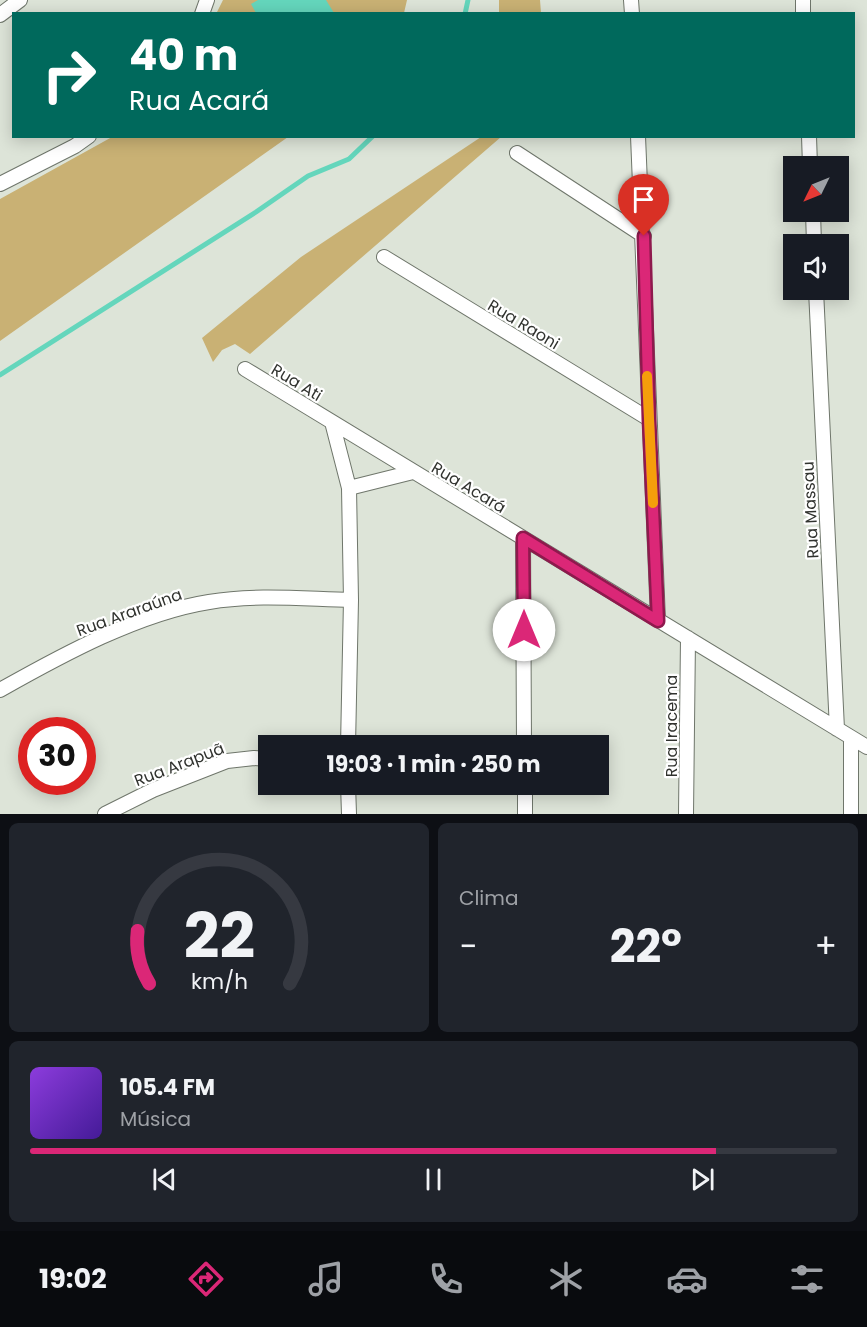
<!DOCTYPE html>
<html lang="pt">
<head>
<meta charset="utf-8">
<style>
  body { margin:0; font-family:Poppins,sans-serif; background:#20242c; color:#f1f3f6; height:100vh; display:flex; flex-direction:column; font-size:22px; white-space:nowrap }
  * { box-sizing:border-box; margin:0 }
  p { font-size:20px; color:#9ea1a6 }
  .icon { flex:none; width:33px; height:33px; fill:none; stroke:currentColor; stroke-width:2; stroke-linecap:round; stroke-linejoin:round }
  .map { position:relative; height:814px; overflow:hidden }
  .details { display:flex; flex-direction:column; gap:9px; padding:9px; background:#0d0f14; flex:1 }
  .details>* { flex:none }
  .top-card { position:absolute; left:12px; top:12px; width:843px; height:126px; border-radius:0px; box-shadow:0 3px 15px #0003; background:#00695c; color:#fff; overflow:hidden }
  .needle { width:39px; rotate:227deg }
  .tools { position:absolute; left:783px; top:156px; display:grid; gap:12px }
  .tools a { display:grid; place-items:center; width:66px; height:66px; border-radius:0px; background:#171b24; box-shadow:0 3px 15px #0003; font-size:30px }
  .speed { position:absolute; left:18px; top:717px; display:flex; gap:12px; font-size:30px; font-weight:700; text-align:center }
  .speed>* { display:grid; place-content:center; width:78px; height:78px; border-radius:50%; background:#171b24; box-shadow:0 3px 15px #0003; line-height:1 }
  .speed .limit { border:9px solid #d22; background:#fff; color:#111 }
  .pin { position:absolute; display:grid; place-items:center; width:51px; height:51px; color:#fff; margin:-62px -26px; border-radius:50% 50% 50% 0; rotate:-45deg; box-shadow:0 0 6px #0007 }
  .pin .icon { rotate:45deg }
  .me { position:absolute; width:66px; margin:-33px; rotate:0deg; stroke-linejoin:round; filter:drop-shadow(0 0 4px #0008) }
  .turn { display:flex; align-items:center; gap:21px; height:126px; padding:0 18px; font-size:27px }
  .turn .icon { width:78px; height:78px; stroke-width:2.5 }
  .turn b { display:block; font-size:42px; line-height:51px }
  .big { font-size:45px; font-weight:700; line-height:1.1 }
  .details .tile { flex:1; display:flex; flex-direction:column; justify-content:center; gap:9px; min-width:0; padding:0 21px; border-radius:9px; background:#20242c }
  .details .dial { align-items:center; gap:0 }
  .dial svg { height:156px; overflow:visible; fill:none; stroke:#363941; stroke-width:7; stroke-linecap:round; text-anchor:middle }
  .dial text { fill:#f1f3f6; stroke:none }
  .song { display:flex; align-items:center; gap:18px }
  .cover { width:72px; height:72px; border-radius:9px; background:linear-gradient(135deg,hsl(270 70% 55%),hsl(260 70% 35%)) }
  .played { height:6px; border-radius:3px; background:linear-gradient(90deg,#db2777 85%,#363941 85%) }
  .keys { display:flex; justify-content:space-around; direction:ltr }
  .heat { display:flex; justify-content:space-between; align-items:center; font-size:33px; direction:ltr }
  .details .tiles { flex:1; display:grid; gap:9px; grid-template-columns:1fr 1fr }
  .tile:last-child { grid-column:span 2 }
  .trip { position:absolute; left:258px; top:735px; width:351px; height:60px; border-radius:0px; background:#171b24; box-shadow:0 3px 15px #0003; font-weight:700; line-height:60px; text-align:center }
  .dock { display:flex; height:96px; justify-content:space-around; align-items:center; background:#090b0e; color:#9ea1a6 }
  .dock .icon { width:42px; height:42px }
  .dock .selected { color:#db2777 }
  .dock b { font-size:27px; color:#f1f3f6 }
  .map>svg:first-child { display:block }
</style>
</head>
<body>
<div class="map">
<svg width="867" height="814" viewBox="0 0 867 814">
  <rect width="100%" height="100%" fill="#dde4d8"/>
  <path fill="#c9b174" d="M223,0h184l-3,13 -188,1z
    M499,0h41l1,13h-42z
    M112,137h176l-288,204v-142z
    M481,137h20l-251,217 -15,-10 -13,6 -9,12 -11,-24 99,-81z"/>
  <path fill="#64d6bc" d="M258,0h68l8,13h-78l-5,-9z"/>
  <g fill="none" stroke-linecap="round" stroke-linejoin="round">
    <path stroke="#64d6bc" stroke-width="5" d="M465,14l3,-14
      M0,375l256,-163 52,-36 41,-17 24,-23"/>
    <defs>
      <path id="minor" d="M631,0l1,14
        M803,0v14
        M202,14l5,-14
        M0,15l20,-15
        M638,136l20,484
        M809,136l1,30
        M517,153l127,83
        M0,184l75,-38 14,-10
        M813,212l1,32
        M384,257l265,162
        M816,290l21,439
        M245,369l622,378
        M332,422l17,66 2,112 -3,146
        M349,488l64,-16
        M523,538l1,208
        M0,690c62,-35 139,-77 209,-88 47,-8 95,-3 142,-2
        M348,784l1,30
        M525,784v30
        M105,814l48,-24 74,-29 27,-3 14,1
        M686,814l2,-176
        M851,814v-76"/>
    </defs>
    <use href="#minor" stroke="#6f766b" stroke-width="16"/>
    <use href="#minor" stroke="#fff" stroke-width="14"/>
  </g>
  <g fill="none" stroke-linecap="round" stroke-linejoin="round">
    <defs>
      <path id="route" d="M524,630l-1,-92 135,83 -9,-202 -5,-183"/>
    </defs>
    <use href="#route" stroke="#8e194d" stroke-width="15"/>
    <use href="#route" stroke="#db2777" stroke-width="10"/>
    <path stroke="#f59e0b" stroke-width="10" d="M647,376l6,127"/>
  </g>
  <g text-anchor="middle" stroke-width="4.5" stroke-linejoin="round" paint-order="stroke">
    <g font-size="16" fill="#31332f" stroke="#fff">
      <text transform="translate(524 324) rotate(31)" y="6">Rua Raoni</text>
      <text transform="translate(297 382) rotate(31)" y="6">Rua Ati</text>
      <text transform="translate(469 487) rotate(31)" y="6">Rua Acará</text>
      <text transform="translate(810 510) rotate(-93)" y="6">Rua Massau</text>
      <text transform="translate(129 612) rotate(-20)" y="6">Rua Araraúna</text>
      <text transform="translate(671 726) rotate(-90)" y="6">Rua Iracema</text>
      <text transform="translate(179 764) rotate(-21)" y="6">Rua Arapuã</text>
    </g>
  </g>
</svg>
<div class="tools">
<a><svg class="needle" viewBox="-14 -14 28 28"><path d="M0-13l5 13h-10z" fill="#e53935"/><path d="M0 13l5-13h-10z" fill="#9ea1a6"/></svg></a>
<a><svg class="icon" aria-label="sound" viewBox="0 0 24 24"><path d="M4 9h4l5-4v14l-5-4H4zM17 9q2 3 0 6"/></svg></a>
</div>
<div class="speed"><div class="limit">30</div></div>
<div class="pin" style="left:644px;top:236px;background:#d93025"><svg class="icon" aria-label="arrive" viewBox="0 0 24 24"><path d="M6 21V4h12l-3 4 3 4H6"/></svg></div>
<svg class="me" style="left:524px;top:630px" viewBox="-20 -20 40 40"><circle r="19" fill="#fff"/><path d="M0-13L10 11 0 6-10 11z" fill="#db2777"/></svg>
<div class="trip">19:03 · 1 min · 250 m</div>
<div class="top-card">
<div class="turn"><svg class="icon" aria-label="right" viewBox="0 0 24 24"><path d="M7 20v-9h11M14 6l5 5-5 5"/></svg><div><b>40 m</b>Rua Acará</div></div>
</div>
</div>
<section class="details">
<div class="tiles">
<div class="tile dial"><svg viewBox="0 0 100 80">
<path d="M14 69A42 42 0 1 1 86 69"/>
<path d="M14 69A42 42 0 0 1 8 42" stroke="#db2777"/>
<text x="50" y="56" font-size="32" font-weight="700">22</text>
<text x="50" y="72" font-size="11">km/h</text>
</svg></div>
<div class="tile"><p>Clima</p>
<div class="heat"><a>−</a><b class="big">22°</b><a>+</a></div>
</div>
<div class="tile">
<div class="song"><i class="cover"></i><div><b>105.4 FM</b><p>Música</p></div></div>
<div class="played"></div>
<div class="keys"><svg class="icon" aria-label="previous" viewBox="0 0 24 24"><path d="M18 5L8 12l10 7zM5 5v14"/></svg><svg class="icon" aria-label="pause" viewBox="0 0 24 24"><path d="M8 5v14M16 5v14"/></svg><svg class="icon" aria-label="next" viewBox="0 0 24 24"><path d="M6 5l10 7-10 7zM19 5v14"/></svg></div>
</div>
</div>
</section>
<nav class="dock">
<b>19:02</b>
<svg class="icon selected" aria-label="directions" viewBox="0 0 24 24"><path d="M12 3l9 9-9 9-9-9zM9 14v-3h6M13 9l2 2-2 2"/></svg>
<svg class="icon" aria-label="music" viewBox="0 0 24 24"><path d="M9 18V5l10-2v13"/><circle cx="6" cy="18" r="3"/><circle cx="16" cy="16" r="3"/></svg>
<svg class="icon" aria-label="phone" viewBox="0 0 24 24"><path d="M5 4h4l2 5-3 2q2 4 5 5l2-3 5 2v4C11 20 4 13 5 4z"/></svg>
<svg class="icon" aria-label="climate" viewBox="0 0 24 24"><path d="M12 3v18M4 7l16 10M4 17L20 7"/></svg>
<svg class="icon" aria-label="car" viewBox="0 0 24 24"><path d="M5 17H2v-5l4-1 3-4h7l3 4 3 1v5h-3M9 17h6M6 11h13"/><circle cx="7" cy="17" r="2"/><circle cx="17" cy="17" r="2"/></svg>
<svg class="icon" aria-label="filters" viewBox="0 0 24 24"><path d="M4 7h16M4 17h16"/><circle cx="9" cy="7" r="2"/><circle cx="15" cy="17" r="2"/></svg>
</nav>
</body>
</html>
